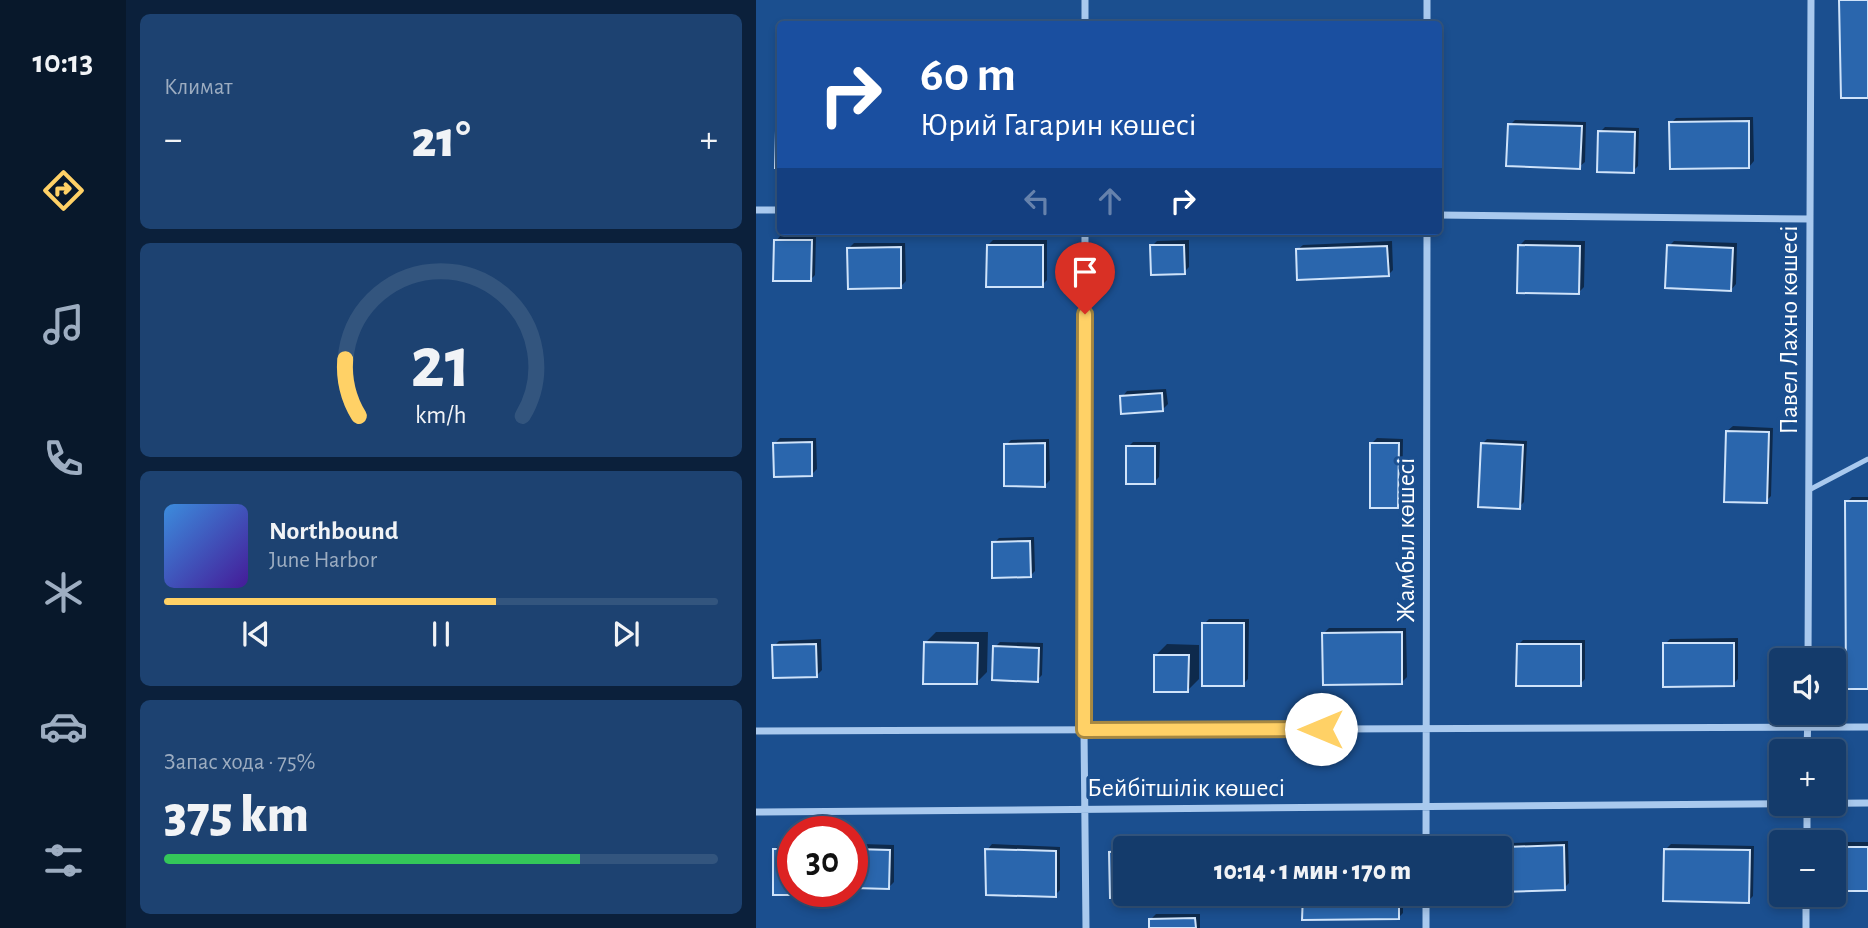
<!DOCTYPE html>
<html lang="ru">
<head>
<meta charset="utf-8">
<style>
  body { margin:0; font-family:"Alegreya Sans",sans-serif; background:#1d4271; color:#f1f3f6; height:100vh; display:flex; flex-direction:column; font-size:26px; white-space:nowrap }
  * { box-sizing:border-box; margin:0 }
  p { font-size:23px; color:#9dadc1 }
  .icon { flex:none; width:38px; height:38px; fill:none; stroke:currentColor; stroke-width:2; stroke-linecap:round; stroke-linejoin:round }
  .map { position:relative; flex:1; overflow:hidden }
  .side { display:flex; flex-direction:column; gap:14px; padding:14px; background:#0b203b; width:630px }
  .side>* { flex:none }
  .top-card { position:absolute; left:21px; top:21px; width:665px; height:214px; border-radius:7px; box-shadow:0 4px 10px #0003,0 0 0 2px #33557e; background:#1a4fa0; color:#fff; overflow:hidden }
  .tools { position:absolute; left:1013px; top:648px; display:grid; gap:14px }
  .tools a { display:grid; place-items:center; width:77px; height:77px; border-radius:7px; background:#143b6b; box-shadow:0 4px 10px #0003,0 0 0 2px #33557e; font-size:35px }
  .speed { position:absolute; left:21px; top:816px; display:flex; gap:14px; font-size:35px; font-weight:700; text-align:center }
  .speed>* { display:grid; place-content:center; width:91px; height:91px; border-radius:50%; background:#143b6b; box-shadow:0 4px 10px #0003,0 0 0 2px #33557e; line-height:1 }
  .speed .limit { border:10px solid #d22; background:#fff; color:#111 }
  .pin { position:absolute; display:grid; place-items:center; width:60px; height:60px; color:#fff; margin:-72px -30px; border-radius:50% 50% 50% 0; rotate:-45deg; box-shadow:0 0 7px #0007 }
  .pin .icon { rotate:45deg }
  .me { position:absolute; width:77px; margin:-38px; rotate:270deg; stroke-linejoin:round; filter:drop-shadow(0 0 5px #0008) }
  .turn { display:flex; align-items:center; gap:24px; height:147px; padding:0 28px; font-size:32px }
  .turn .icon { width:91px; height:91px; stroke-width:2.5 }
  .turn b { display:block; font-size:49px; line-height:60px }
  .lanes { display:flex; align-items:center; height:66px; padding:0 28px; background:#0003; justify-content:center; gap:35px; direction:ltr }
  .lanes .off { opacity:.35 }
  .big { font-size:52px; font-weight:800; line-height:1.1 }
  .side .card { flex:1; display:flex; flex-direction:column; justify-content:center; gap:10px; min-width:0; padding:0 24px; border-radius:10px; background:#1d4271 }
  .side .dial { align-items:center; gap:0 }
  .dial svg { height:182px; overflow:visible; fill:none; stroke:#33557e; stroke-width:7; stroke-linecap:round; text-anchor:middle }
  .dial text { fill:#f1f3f6; stroke:none }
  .song { display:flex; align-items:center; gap:21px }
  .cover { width:84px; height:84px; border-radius:10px; background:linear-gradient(135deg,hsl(210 70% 55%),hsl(260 70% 35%)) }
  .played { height:7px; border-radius:4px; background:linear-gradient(90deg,#ffd166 60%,#33557e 60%) }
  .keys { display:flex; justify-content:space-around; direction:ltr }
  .heat { display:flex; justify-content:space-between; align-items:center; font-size:38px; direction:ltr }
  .charge { height:10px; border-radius:5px; background:linear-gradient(90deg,#34c759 75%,#33557e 0) }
  .trip { position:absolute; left:357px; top:836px; width:399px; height:70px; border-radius:7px; background:#143b6b; box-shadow:0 4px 10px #0003,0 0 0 2px #33557e; font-weight:800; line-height:70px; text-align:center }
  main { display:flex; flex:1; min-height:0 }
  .menu { display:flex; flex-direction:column; width:126px; justify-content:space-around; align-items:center; background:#08182b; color:#9dadc1 }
  .menu .icon { width:49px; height:49px }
  .menu .current { color:#ffd166 }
  .menu b { font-size:32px; color:#f1f3f6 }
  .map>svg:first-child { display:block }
</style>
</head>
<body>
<main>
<nav class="menu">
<b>10:13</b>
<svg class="icon current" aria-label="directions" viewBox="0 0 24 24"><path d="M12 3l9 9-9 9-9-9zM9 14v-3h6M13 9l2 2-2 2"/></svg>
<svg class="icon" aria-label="music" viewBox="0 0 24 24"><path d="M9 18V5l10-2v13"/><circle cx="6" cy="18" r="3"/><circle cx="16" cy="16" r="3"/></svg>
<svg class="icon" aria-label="phone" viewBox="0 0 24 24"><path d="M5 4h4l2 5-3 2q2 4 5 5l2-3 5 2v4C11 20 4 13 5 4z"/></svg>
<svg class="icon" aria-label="climate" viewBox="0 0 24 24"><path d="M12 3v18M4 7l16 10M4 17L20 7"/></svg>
<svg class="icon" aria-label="car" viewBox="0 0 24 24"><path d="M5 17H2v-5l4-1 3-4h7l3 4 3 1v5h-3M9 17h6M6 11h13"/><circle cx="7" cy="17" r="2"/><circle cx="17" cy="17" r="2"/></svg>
<svg class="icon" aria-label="filters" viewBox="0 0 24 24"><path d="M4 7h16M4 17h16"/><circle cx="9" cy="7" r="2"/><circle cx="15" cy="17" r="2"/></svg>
</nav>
<section class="side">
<div class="card"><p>Климат</p>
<div class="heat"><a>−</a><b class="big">21°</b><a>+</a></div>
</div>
<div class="card dial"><svg viewBox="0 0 100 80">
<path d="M14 69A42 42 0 1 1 86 69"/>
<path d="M14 69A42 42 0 0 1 8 44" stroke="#ffd166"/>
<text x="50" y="56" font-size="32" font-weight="700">21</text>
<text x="50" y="72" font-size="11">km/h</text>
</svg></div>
<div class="card">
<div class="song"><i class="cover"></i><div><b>Northbound</b><p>June Harbor</p></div></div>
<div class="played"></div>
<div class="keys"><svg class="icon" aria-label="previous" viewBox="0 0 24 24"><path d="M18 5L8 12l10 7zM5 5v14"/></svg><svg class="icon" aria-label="pause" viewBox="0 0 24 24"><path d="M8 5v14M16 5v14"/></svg><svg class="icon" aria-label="next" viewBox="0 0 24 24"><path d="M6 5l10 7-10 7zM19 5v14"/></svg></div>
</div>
<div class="card"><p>Запас хода · 75%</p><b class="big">375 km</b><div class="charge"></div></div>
</section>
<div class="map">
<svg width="1112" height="928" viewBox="0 0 1112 928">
  <rect width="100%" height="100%" fill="#1b4f8f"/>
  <path fill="#0007" d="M997,117l1,44 -5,6 -78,-44 5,-5z
    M759,120l71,2 -1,40 -6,5 -69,-42z
    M849,127l34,1 -1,38 -5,5 -33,-39z
    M25,235l35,1 -1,39 -5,5 -34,-39z
    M237,240h54v40l-5,5 -54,-40z
    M433,240v27l-5,5 -32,-26 5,-5z
    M769,240l60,1 -1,46 -5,5 -60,-46z
    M636,241l1,29 -5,5 -91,-25 6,-5z
    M918,241l63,2 -1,41 -5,6 -62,-44z
    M98,243h51l1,38 -5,5 -52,-38z
    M410,389l2,15 -5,5 -41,-12 5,-6z
    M977,426l40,2 -2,68 -5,5 -39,-70z
    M24,438h36l1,31 -5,5 -37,-31z
    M621,438l26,1 -1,62 -5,5 -25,-63z
    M293,439l1,41 -5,5 -39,-40 5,-5z
    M731,439l40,2 -3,61 -5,5 -37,-63z
    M377,442h27l-1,35 -5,5 -26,-35z
    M1096,497h16v191l-21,-186z
    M278,537l1,34 -5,5 -36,-33 5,-5z
    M453,619h40l-1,60 -5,5 -39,-60z
    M573,628h77l1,49 -5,5 -78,-49z
    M180,632h52l-1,40 -11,11 -51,-40z
    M982,638v41l-5,5 -68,-40 5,-5z
    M65,639l1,31 -5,5 -43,-29 5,-5z
    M767,640h62v39l-5,5 -62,-39z
    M244,642l43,1 -1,32 -5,5 -42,-33z
    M411,644l32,1v34l-11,11 -32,-35z
    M453,834v15h-84v45l-13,3 -1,-45 16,-16z
    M812,841l1,42 -5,5 -64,2v-41h-20l5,-5z
    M1091,842h21v47l-26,-42z
    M24,844h13v47h40l-3,2h-55v-44z
    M106,844l32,1v37l-5,5 -32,-37z
    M236,844l68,3v43l-5,5 -68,-45z
    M915,844l83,2 -1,50 -5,5 -82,-52z
    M556,846h91v3h-94z
    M549,894h98v19l-5,5z
    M400,914h44v14h-49v-9z"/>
  <path fill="#2a66ad" stroke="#cfe3fa" stroke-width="2" d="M1083,0h29v98h-27z
    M993,121v47l-79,1 -1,-47z
    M752,124l74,2 -2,43 -74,-3z
    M20,131h4v37h-5z
    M842,131l37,1 -1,41 -37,-1z
    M18,240h38l-1,41h-38z
    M231,245h56v42h-57z
    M394,245h34l1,29 -34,1z
    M762,245l62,1 -1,48 -62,-1z
    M911,245l66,3 -2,43 -66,-3z
    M631,246l2,30 -92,4 -1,-31z
    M145,247v41l-53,1 -1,-41z
    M406,393l1,18 -42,3 -1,-18z
    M970,431l43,1 -2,71 -43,-1z
    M56,442v34l-38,1 -1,-34z
    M289,443v44l-41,-1v-42z
    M614,443h29l-1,65h-28z
    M725,443l42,2 -3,64 -42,-2z
    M370,446h29v38h-29z
    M1089,501h23v188h-22z
    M274,541l1,36 -39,1v-36z
    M446,623h42v63h-42z
    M646,632v52l-79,1 -1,-52z
    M168,642l54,1 -1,41h-54z
    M907,643h71v43l-71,1z
    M60,644l1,33 -44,1 -1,-33z
    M761,644h64v42h-65z
    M237,646l46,2 -1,34 -46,-2z
    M398,655h35l-1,37h-34z
    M808,845l1,45 -65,2v-43l-22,-1z
    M1085,847h27v44h-28z
    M17,849h20v42h38v4h-58z
    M99,849l35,1 -1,39 -34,-1z
    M229,849l71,2v46l-70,-2z
    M908,849l86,1 -1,53 -86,-2z
    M369,851v43h69v2l-84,2 -1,-46z
    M547,894h96v25l-97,1z
    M439,918l1,10h-47v-9z"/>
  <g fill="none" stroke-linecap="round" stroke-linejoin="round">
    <path stroke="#a9c9ee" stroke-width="5" d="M1053,490l59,-31"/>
    <path stroke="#a9c9ee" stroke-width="7" d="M329,24v-24
      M671,24v-24
      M0,210h24
      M682,215l372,4
      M329,231l-1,499 2,198
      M1052,660l3,-660
      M0,731l1112,-4
      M1051,751l1,-39
      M0,812l1112,-9
      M1051,842v-39
      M670,849l1,-618
      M670,928v-34
      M1050,928v-34"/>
  </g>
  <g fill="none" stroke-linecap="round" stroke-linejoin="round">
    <defs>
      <path id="route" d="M329,314l-1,416 237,-1"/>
    </defs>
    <use href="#route" stroke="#a68842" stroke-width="18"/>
    <use href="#route" stroke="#ffd166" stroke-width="12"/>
  </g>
  <g text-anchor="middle" stroke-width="7" stroke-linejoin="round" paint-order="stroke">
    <g font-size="26" fill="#fff" stroke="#1b4f8f">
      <text transform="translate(1032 330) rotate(-90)" y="9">Павел Лахно көшесі</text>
      <text transform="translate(649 540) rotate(-90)" y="9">Жамбыл көшесі</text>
      <text x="430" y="796">Бейбітшілік көшесі</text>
    </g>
  </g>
</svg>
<div class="tools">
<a><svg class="icon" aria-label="sound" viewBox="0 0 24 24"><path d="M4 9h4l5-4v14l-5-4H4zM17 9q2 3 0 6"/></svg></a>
<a>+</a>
<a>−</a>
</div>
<div class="speed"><div class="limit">30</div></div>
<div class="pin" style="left:329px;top:314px;background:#d93025"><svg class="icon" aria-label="arrive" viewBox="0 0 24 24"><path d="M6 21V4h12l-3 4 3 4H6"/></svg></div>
<svg class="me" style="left:565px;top:729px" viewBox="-20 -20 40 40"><circle r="19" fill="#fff"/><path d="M0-13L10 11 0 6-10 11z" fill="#ffd166"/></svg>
<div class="trip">10:14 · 1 мин · 170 m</div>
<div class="top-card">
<div class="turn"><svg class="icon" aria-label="right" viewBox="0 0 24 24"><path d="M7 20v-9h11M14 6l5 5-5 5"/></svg><div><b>60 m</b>Юрий Гагарин көшесі</div></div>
<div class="lanes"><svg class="icon off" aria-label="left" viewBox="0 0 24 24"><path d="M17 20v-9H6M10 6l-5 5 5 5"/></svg><svg class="icon off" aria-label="ahead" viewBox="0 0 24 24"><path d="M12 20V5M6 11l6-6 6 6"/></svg><svg class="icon" aria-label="right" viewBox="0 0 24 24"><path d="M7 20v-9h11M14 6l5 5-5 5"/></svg></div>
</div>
</div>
</main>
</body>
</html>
